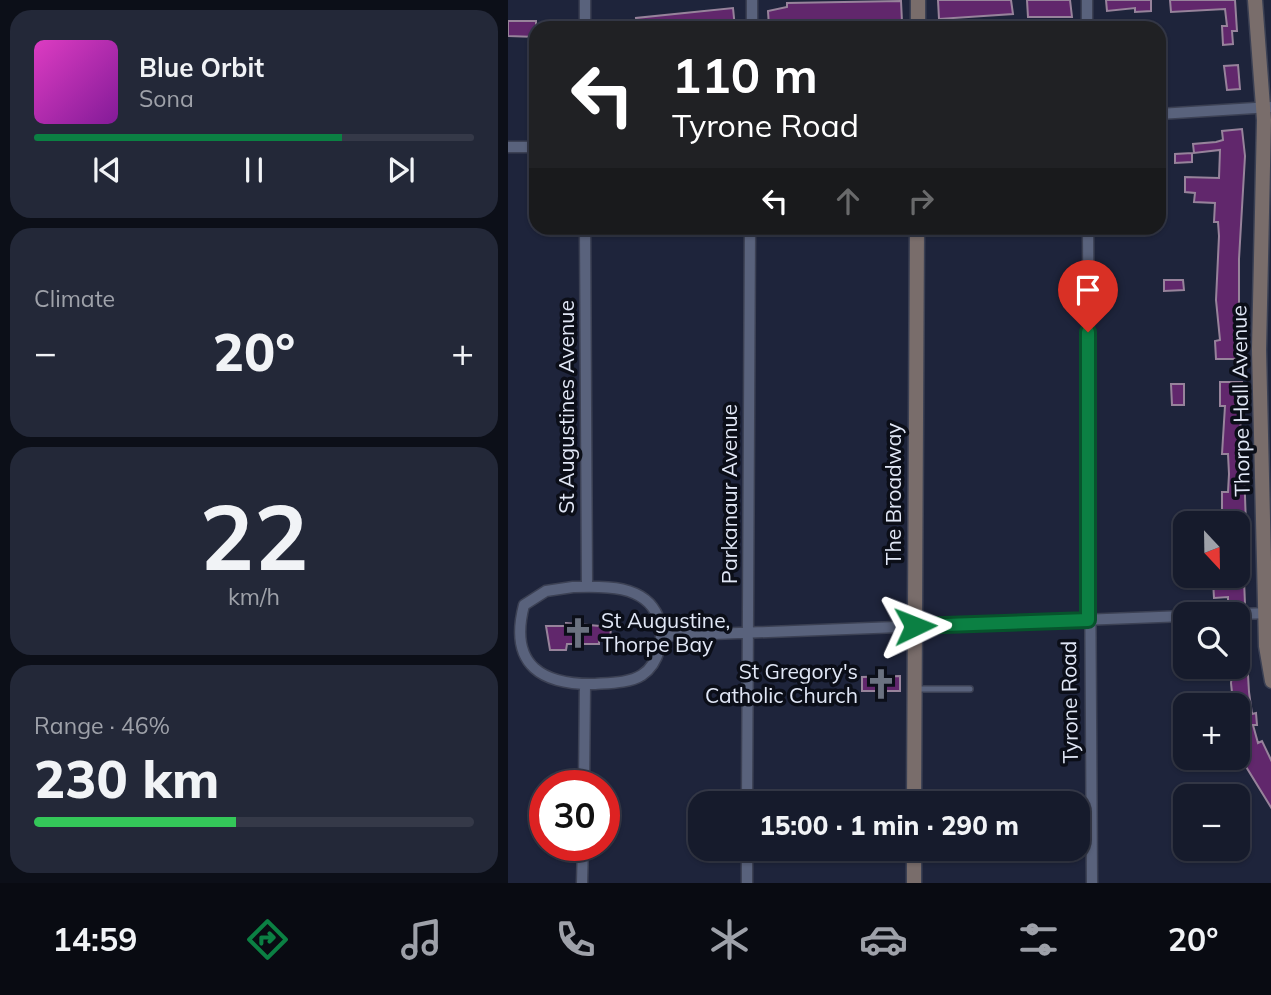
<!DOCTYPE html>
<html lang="en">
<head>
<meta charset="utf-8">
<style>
  body { margin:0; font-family:Mulish,sans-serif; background:#232838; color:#f1f3f6; height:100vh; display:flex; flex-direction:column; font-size:26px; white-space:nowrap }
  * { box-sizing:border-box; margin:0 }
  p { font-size:23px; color:#9ea1a9 }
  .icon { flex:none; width:38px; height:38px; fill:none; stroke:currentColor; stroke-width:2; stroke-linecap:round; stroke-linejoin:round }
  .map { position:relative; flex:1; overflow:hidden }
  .sheet { display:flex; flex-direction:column; gap:10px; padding:10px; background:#0c0f18; width:508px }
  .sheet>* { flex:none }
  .guide { position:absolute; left:21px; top:21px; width:637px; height:214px; border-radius:21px; box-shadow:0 2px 5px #0004,0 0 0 2px #353948; background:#202124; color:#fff; overflow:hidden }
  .needle { width:46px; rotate:158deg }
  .controls { position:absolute; left:665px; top:511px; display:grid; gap:14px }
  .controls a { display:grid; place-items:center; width:77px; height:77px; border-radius:14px; background:#161b2c; box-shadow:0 2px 5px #0004,0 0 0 2px #353948; font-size:35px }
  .speed { position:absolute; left:21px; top:770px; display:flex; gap:14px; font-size:35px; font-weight:700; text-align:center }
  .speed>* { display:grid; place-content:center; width:91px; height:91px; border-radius:50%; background:#161b2c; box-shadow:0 2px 5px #0004,0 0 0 2px #353948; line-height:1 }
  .speed .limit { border:10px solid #d22; background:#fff; color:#111 }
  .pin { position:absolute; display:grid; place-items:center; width:60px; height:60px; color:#fff; margin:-72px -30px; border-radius:50% 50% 50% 0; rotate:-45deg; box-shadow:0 0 7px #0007 }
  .pin .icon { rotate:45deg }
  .me { position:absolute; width:77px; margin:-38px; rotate:88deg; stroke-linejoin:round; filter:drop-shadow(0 0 5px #0008) }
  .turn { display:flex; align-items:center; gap:24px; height:147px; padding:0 28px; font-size:32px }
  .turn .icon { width:91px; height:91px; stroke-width:2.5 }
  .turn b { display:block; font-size:49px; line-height:60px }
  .lanes { display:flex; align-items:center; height:66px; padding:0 28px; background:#0003; justify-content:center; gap:35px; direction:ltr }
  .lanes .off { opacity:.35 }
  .big { font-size:52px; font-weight:800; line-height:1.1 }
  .sheet .card { flex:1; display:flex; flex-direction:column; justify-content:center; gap:10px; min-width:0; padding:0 24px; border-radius:21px; background:#232838 }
  .sheet .dial { align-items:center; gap:0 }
  .dial b { font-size:91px; line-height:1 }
  .song { display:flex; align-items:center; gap:21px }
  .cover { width:84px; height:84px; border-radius:10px; background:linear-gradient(135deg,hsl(310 70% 55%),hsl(290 70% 35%)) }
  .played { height:7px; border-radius:4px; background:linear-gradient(90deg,#0b8043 70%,#353948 70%) }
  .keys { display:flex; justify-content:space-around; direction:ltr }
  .heat { display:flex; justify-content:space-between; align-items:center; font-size:38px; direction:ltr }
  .charge { height:10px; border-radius:5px; background:linear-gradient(90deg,#34c759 46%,#353948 0) }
  .trip { position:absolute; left:180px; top:791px; width:402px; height:70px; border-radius:21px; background:#161b2c; box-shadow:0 2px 5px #0004,0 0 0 2px #353948; font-weight:800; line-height:70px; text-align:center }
  .tabs { display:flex; height:112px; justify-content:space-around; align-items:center; background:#090b12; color:#9ea1a9 }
  .tabs .icon { width:49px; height:49px }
  .tabs .on { color:#0b8043 }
  .tabs b { font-size:32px; color:#f1f3f6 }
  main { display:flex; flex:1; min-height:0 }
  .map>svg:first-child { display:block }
</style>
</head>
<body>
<main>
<section class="sheet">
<div class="card">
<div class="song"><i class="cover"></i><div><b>Blue Orbit</b><p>Sona</p></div></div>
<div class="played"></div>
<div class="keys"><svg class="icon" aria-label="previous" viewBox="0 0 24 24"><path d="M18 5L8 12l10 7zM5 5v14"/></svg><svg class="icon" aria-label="pause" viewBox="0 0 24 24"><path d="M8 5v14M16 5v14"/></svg><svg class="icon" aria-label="next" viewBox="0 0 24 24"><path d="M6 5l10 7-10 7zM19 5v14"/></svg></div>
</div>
<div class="card"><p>Climate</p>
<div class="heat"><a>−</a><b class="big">20°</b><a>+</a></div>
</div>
<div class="card dial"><b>22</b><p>km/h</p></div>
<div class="card"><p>Range · 46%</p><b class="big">230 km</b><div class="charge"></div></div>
</section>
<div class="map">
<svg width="764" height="883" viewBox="0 0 764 883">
  <rect width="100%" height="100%" fill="#1e243b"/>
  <path fill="#61276c" stroke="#97839b" stroke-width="2" d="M430,0h73l2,14 -74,5z
    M519,0h43l2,17h-44z
    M598,0h45v11l-16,1v-4l-28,3z
    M662,0h65l2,31h-5l1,13 -10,1 -1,-19h5l-2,-17 -54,3z
    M393,1l1,21 -51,3 -1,-4 -52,-1v6l-29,1 -1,-16 19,-4v-4z
    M225,8l2,20h-98l-1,-10z
    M0,21h28v16l-28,-1z
    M730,65l2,24 -13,1 -3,-24z
    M734,129l3,27 -6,103v100h-23l-1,-18 5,-1 -4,-40 3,-64 -1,-14h-4l1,-19 -21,-1 1,-9 -10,-1v-15l34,1 1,-28 -26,3 -1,-9 23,-2 7,-2 -1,-9z
    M684,153v9l-17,1v-9z
    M656,280h19l1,10 -20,1z
    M712,382h22l-2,58h3l3,85 -24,-2v-31h6l1,-18 -1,-20h-6l3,-48h-5z
    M663,384h13v21h-12z
    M736,580l1,24 -17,1v-8l-14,1 -1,-17z
    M58,623l45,4 -1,12 -11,1v4h-32l-1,6h-16l-4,-24h20z
    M730,624h7l4,68 3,22 4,-1 1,12h-4l5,18 4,-2 10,21v47l-27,-44 -7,-32v-31h-5l-2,-19 2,-16h5z
    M392,676v15h-38v-14z"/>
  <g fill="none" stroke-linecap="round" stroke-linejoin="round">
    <defs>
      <path id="lane" d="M407,689h55"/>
      <path id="street" d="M77,28v-28
        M244,28v-28
        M579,28v-28
        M651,114l113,-7
        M0,147h28
        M77,228l2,359
        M580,228l4,655
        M65,587c29,-1 72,-3 85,30 7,19 2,46 -16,58 -12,8 -33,8 -47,9 -51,1 -87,-17 -71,-79l22,-14z
        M730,614l34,-1
        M153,636l524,-20
        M76,786l1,-102
        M239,803l3,-575
        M74,883l1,-38
        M239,883v-34"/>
      <path id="secondary" d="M747,0l9,120 -5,230 7,296 6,35
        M410,28v-28
        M406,803l3,-575
        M406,883v-34"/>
    </defs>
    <use href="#lane" stroke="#3c4154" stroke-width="8"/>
    <use href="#street" stroke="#3c4154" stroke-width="13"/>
    <use href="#secondary" stroke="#3c4154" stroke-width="17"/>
    <use href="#lane" stroke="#59627c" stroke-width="5"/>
    <use href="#street" stroke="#59627c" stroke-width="10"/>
    <use href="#secondary" stroke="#796d6b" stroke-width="14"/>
  </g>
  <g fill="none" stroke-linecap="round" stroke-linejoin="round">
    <defs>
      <path id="route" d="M407,626l173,-6v-288"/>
    </defs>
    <use href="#route" stroke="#07532c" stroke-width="18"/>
    <use href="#route" stroke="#0b8043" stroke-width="12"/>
  </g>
  <defs>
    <symbol id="church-bare" viewBox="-9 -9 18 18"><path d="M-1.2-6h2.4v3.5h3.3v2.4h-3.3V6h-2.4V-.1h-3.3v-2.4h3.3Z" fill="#6b7280" stroke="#0b0e18" stroke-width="2.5" paint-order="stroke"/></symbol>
  </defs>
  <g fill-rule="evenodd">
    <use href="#church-bare" x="48" y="611" width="44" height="44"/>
    <use href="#church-bare" x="351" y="662" width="44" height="44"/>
  </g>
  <g text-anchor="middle" stroke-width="7" stroke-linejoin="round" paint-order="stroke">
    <g font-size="21" fill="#e1e7f6" stroke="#0b0e18">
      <text transform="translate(733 401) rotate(-91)" y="7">Thorpe Hall Avenue</text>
      <text transform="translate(59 407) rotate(-90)" y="7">St Augustines Avenue</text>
      <text transform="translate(222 494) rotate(-90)" y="7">Parkanaur Avenue</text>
      <text transform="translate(386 494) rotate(-90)" y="7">The Broadway</text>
      <text transform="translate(562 702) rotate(-91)" y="7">Tyrone Road</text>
    </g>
    <g font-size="21" fill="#e1e7f6" stroke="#0b0e18" text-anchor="start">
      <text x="93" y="628">St Augustine,<tspan x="93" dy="24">Thorpe Bay</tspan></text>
      <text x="350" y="679" text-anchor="end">St Gregory's<tspan x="350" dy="24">Catholic Church</tspan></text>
    </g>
  </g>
</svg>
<div class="controls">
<a><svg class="needle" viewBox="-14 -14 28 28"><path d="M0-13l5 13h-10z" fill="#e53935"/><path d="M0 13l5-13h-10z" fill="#9ea1a9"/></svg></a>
<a><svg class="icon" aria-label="search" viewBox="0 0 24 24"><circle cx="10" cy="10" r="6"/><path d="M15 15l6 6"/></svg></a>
<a>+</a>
<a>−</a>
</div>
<div class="speed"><div class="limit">30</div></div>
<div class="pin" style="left:580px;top:332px;background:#d93025"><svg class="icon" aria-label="arrive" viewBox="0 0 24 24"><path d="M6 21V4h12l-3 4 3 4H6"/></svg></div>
<svg class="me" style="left:407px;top:626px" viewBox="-20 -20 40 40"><path d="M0-17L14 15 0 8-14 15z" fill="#0b8043" stroke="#fff" stroke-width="4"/></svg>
<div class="trip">15:00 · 1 min · 290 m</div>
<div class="guide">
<div class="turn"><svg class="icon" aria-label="left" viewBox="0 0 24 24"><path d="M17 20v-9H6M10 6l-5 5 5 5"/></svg><div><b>110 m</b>Tyrone Road</div></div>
<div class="lanes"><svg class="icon" aria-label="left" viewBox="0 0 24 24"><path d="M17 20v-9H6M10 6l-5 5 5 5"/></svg><svg class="icon off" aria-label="ahead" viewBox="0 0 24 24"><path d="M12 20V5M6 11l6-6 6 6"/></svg><svg class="icon off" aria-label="right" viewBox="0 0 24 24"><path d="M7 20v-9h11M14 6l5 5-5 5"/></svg></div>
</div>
</div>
</main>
<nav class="tabs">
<b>14:59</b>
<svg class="icon on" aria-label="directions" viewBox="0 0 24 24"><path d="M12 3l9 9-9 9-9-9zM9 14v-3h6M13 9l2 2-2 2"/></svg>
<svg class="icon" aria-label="music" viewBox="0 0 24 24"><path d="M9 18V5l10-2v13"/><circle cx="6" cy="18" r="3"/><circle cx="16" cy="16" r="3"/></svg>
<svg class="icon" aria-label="phone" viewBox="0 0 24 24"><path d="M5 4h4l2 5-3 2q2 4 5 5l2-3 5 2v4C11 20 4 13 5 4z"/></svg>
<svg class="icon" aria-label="climate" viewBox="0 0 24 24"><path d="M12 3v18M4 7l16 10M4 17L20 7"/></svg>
<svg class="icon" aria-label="car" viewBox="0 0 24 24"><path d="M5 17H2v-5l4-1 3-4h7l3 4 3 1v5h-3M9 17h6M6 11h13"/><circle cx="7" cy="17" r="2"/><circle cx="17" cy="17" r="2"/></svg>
<svg class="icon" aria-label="filters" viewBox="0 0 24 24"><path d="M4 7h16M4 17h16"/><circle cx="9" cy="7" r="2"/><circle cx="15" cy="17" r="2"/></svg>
<b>20°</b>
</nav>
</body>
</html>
